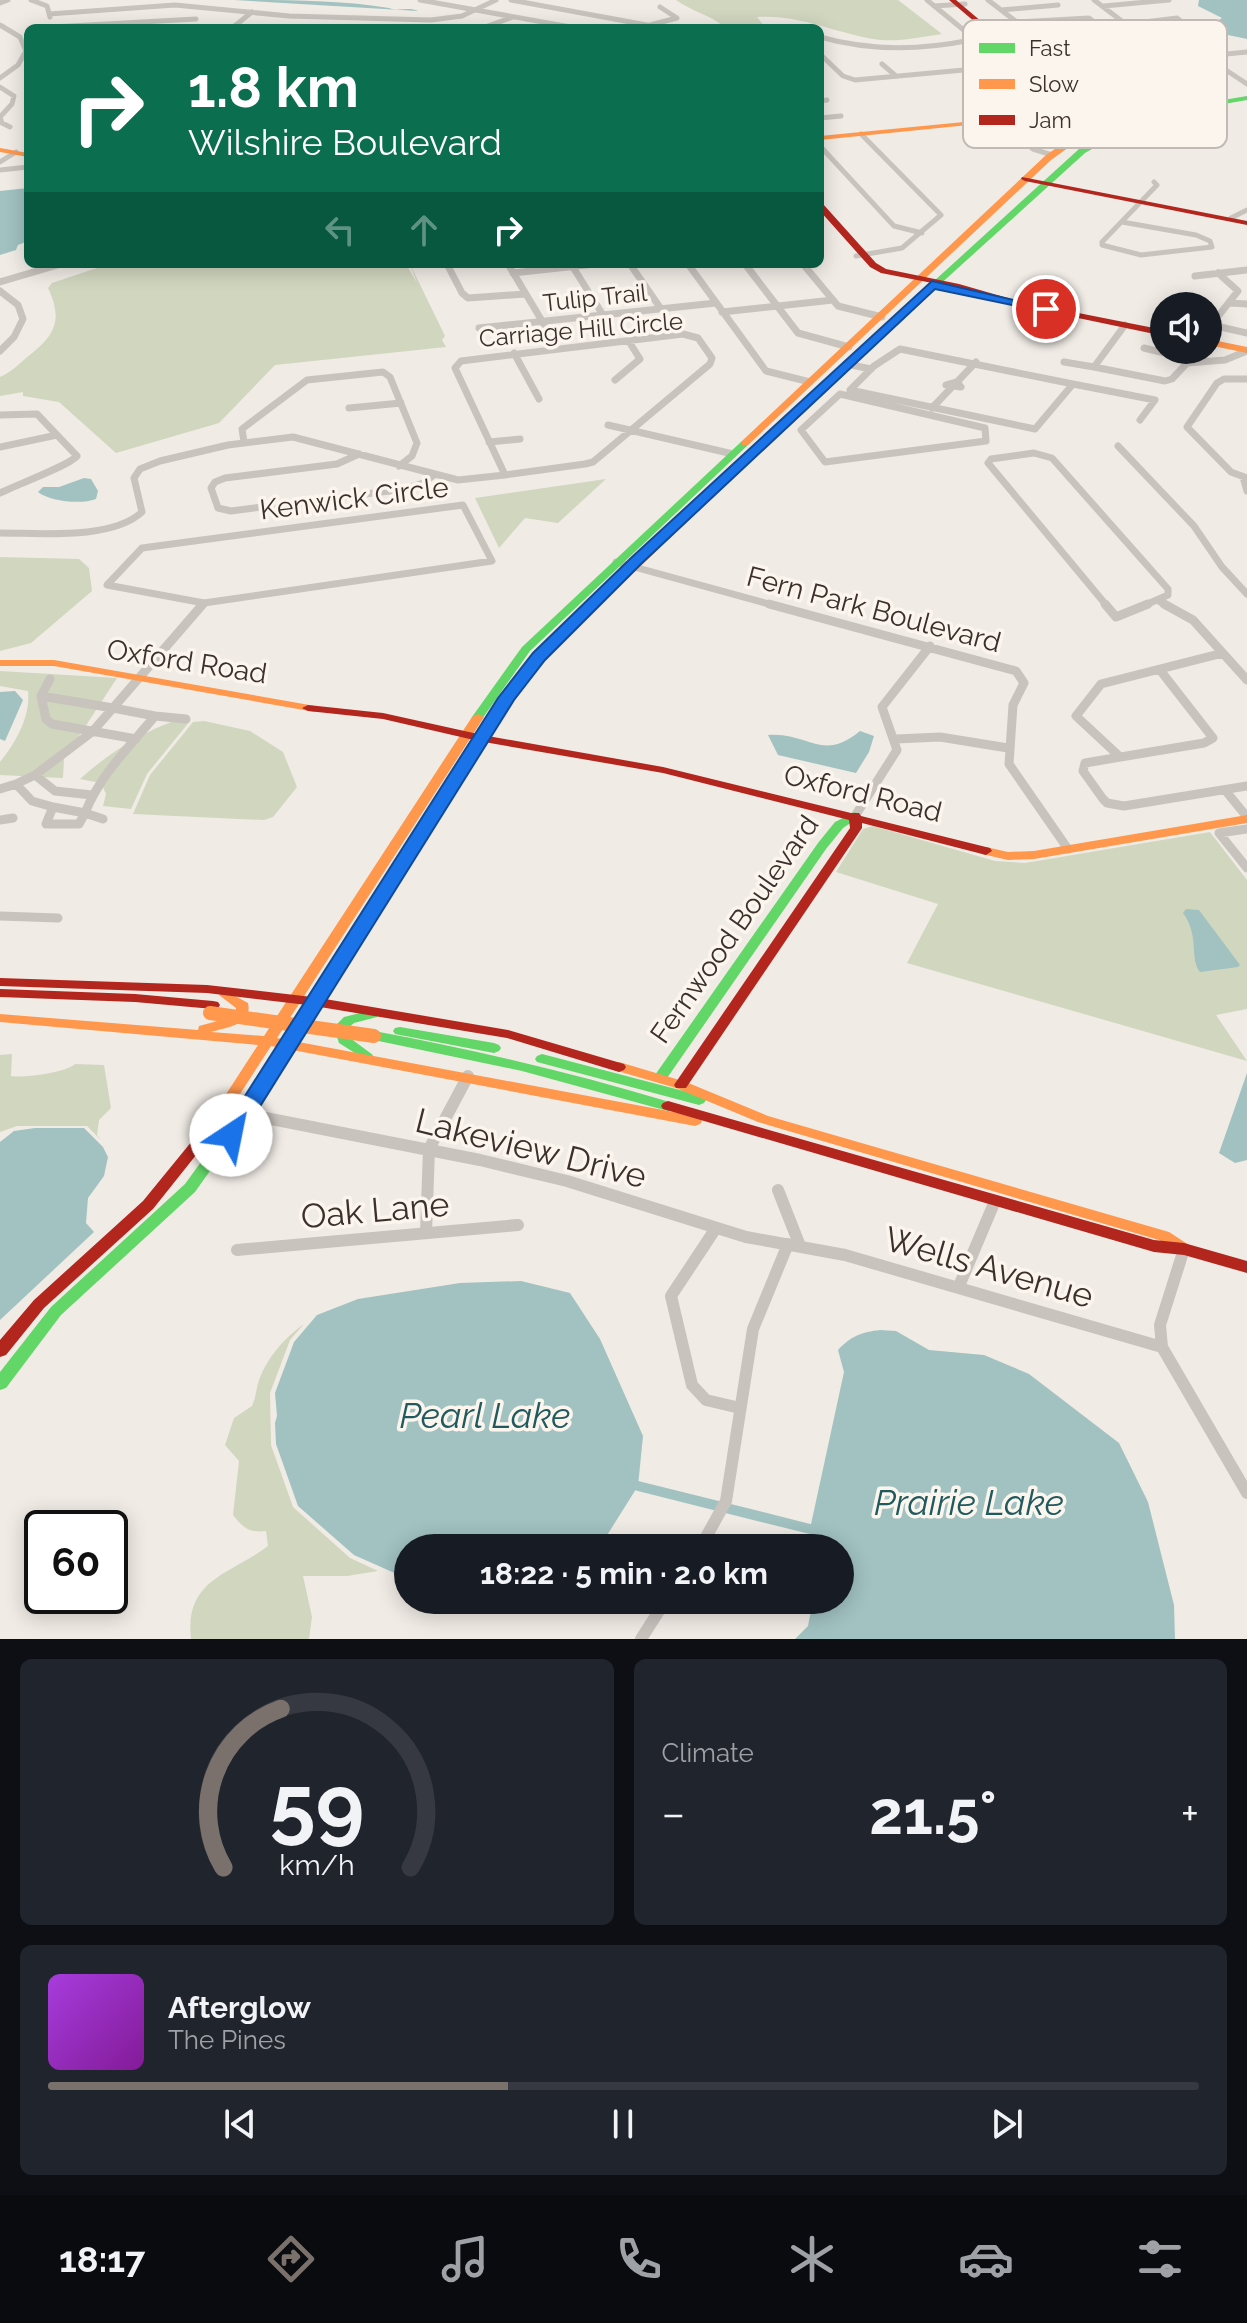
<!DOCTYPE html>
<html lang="en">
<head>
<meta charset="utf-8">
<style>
  body { margin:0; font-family:Raleway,sans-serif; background:#20242c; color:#f1f3f6; height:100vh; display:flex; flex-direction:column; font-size:30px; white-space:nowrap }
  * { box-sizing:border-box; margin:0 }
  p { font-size:26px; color:#9ea1a6 }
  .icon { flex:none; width:44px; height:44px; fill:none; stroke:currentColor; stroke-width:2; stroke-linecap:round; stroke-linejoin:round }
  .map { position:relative; height:1639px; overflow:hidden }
  .drawer { display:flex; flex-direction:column; gap:20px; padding:20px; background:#0d0f14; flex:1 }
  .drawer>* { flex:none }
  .top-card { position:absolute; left:24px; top:24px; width:800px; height:244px; border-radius:12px; box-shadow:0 4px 20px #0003; background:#0b6e4f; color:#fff; overflow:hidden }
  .fabs { position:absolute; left:1150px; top:292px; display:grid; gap:16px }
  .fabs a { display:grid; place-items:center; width:72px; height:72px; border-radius:50%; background:#171b24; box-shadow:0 4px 20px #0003; font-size:40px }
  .speed { position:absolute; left:24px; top:1510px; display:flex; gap:16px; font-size:40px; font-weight:700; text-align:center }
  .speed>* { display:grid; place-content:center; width:104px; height:104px; border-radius:50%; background:#171b24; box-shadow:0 4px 20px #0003; line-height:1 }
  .speed .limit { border:4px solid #111; border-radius:12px; background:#fff; color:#111 }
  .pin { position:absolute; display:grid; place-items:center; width:68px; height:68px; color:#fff; margin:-34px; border:4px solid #fff; border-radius:50%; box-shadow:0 2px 8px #0007 }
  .me { position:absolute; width:88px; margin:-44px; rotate:34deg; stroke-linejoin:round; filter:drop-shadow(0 0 6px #0008) }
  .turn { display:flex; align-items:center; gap:28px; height:168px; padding:0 32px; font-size:36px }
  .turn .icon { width:104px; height:104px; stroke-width:2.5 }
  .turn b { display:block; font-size:56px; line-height:68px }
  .lanes { display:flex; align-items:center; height:76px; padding:0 32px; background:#0003; justify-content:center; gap:40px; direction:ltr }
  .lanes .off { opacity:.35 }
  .big { font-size:60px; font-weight:700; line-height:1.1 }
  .drawer .widget { flex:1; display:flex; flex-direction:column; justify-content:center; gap:12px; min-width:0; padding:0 28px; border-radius:12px; background:#20242c }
  .drawer .dial { align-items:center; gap:0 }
  .dial svg { height:208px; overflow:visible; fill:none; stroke:#363941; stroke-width:7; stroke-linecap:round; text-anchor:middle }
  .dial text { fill:#f1f3f6; stroke:none }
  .song { display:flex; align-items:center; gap:24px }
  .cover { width:96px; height:96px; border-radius:12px; background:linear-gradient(135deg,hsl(280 70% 55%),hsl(290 70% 35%)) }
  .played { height:8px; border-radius:4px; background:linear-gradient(90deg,#7a716c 40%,#363941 40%) }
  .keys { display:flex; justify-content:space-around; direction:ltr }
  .heat { display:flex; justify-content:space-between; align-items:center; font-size:44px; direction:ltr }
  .drawer .tiles { flex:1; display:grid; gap:20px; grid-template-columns:1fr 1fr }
  .widget:last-child { grid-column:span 2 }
  .trip { position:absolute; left:394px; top:1534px; width:460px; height:80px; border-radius:40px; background:#171b24; box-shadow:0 4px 20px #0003; font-weight:700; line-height:80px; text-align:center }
  .dock { display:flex; height:128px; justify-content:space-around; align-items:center; background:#090b0e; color:#9ea1a6 }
  .dock .icon { width:56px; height:56px }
  .dock .current { color:#7a716c }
  .dock b { font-size:36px; color:#f1f3f6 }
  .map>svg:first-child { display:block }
</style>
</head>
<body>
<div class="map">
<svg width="1247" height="1639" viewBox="0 0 1247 1639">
  <rect width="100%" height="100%" fill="#f0ebe5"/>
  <path fill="#d1d6bf" d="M676,0h222l44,34c-22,3 -47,9 -69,5 -40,-7 -75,-25 -116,-22l7,9 -39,2c-13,-13 -33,-16 -49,-28z
    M109,264h297l11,19 -7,-19 35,72 -3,4 4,7 -171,18 -56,58 -103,30 -57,-51 -36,-6v-4l-23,4v-19c10,-4 18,-12 26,-19 28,-22 38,-36 22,-70l4,-5z
    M606,479l-48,44 -33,-5 -26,30 -24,-50z
    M0,557l79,2 10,9 3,23 -61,52 -31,8z
    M0,671l117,7 -53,81 -1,19 -63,-3v-13c15,-18 31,-46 28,-71l-28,-5z
    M177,720l13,1 -43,53 -16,35 -28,-3 3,-12 -5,-11 -21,-4c29,-26 60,-46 97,-59z
    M204,721l46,10 33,21 14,35 -24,30 -9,3 -131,-6 17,-39 43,-53z
    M873,826l122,35 30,2 185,-31 37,48v129l-31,6 31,46 -340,-98 31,-59 -102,-32 27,-43z
    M12,1054l-1,22c13,2 54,-3 64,-12l29,1 7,43 -12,12 -2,15 4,5 -14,-14h-70l-17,6v-77z
    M304,1324l-14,16 -20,53 1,52 22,62 57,51 28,13 -31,5h-44l9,41 -3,22h-118c-7,-60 39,-64 77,-93l-2,-15c-17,2 -23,-3 -33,-16l6,-54 -14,-16 9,-27 18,-12c4,-9 4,-17 7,-26 8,-22 25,-42 45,-56z"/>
  <path fill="#a1c2c1" d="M234,0c50,0 108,0 155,8 10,4 19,-2 29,3z
    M1199,0h48v39l-19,-4 -14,-12 8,-5 -24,-12z
    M28,188v53l-10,4 -2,5 -16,5v-64z
    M84,478l7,1 7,12 -2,8c-16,6 -47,2 -58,-7l5,-5h16z
    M15,691l8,9 -18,41 -5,-2v-47z
    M860,731l14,5 -5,16 -13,21 -78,-18 -10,-20c39,-4 54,28 92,-4z
    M1186,909l13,1 41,55 -2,2 -38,5c-11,-14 0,-36 -17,-59z
    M1247,1073v87l-12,3 -16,-10z
    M35,1128h49l19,19 5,10 -4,19 -16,22 -2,25 8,9 -94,88v-178l14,-11z
    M521,1281l49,12 30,46 43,97 -5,50 -39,62h-191v31l-54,-24 -56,-49 -22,-62 -1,-21 2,-7 -2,-23 19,-51 23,-27 41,-16 102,-16z
    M880,1330l16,1 33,19 55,5 45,19 90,69 29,59 26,103 1,34h-380l13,-13 5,-26h27v-52h-27l-3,-19 34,-157 -6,-22c13,-14 24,-18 42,-20z"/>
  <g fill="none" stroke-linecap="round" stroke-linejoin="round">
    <path stroke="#a1c2c1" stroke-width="10" d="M638,1486l172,43"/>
    <path stroke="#c9c3be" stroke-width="5" d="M31,0l16,6 3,11
      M420,0l156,28
      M511,0l152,28
      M988,0l77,59 73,-5
      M1094,0l45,34 61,19 47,31
      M0,3l8,-3
      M934,6l31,-2
      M1104,6l65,-6
      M1001,10l57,-5
      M49,14l126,-9 114,11 142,4 31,-4 34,-16
      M1017,22l72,-4 49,36
      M1128,24l49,-6 15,13 31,13
      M0,25l20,12 6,14 -8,14 -18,13
      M650,25l27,-7 -17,-11
      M52,27l144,-8
      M232,28l20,-16
      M482,28l31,-11
      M748,28h46
      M1033,35l73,-6
      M820,37c49,14 102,13 151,3v-4l-44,-36
      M1178,46l29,-8
      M1050,48l74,-6
      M820,54l23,22 12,4 174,-16
      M1205,56l42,-4
      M990,57l17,9
      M882,64l14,12
      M0,87l14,9 -2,8 -12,13 2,6 8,4
      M820,101l7,-1
      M820,118l21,-2
      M1000,120l33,29 19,6
      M820,146l74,80 28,7
      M0,162l16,-10
      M0,170l28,-3
      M1231,218l16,-8
      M1122,222l74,13 14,6 2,6 -71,8 -39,-10v-3l55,-57 -3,-3
      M856,256l46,-8 39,-33 -80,-81"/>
    <path stroke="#c9c3be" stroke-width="7" d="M447,264l15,29 6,5 57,-4
      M508,264l37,62 -1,10 8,13
      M571,264l32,51
      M630,264l31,45
      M688,264l78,107 44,11
      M745,264l53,69 51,14
      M803,264l35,42 44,11
      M513,273l82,-9
      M1195,276l52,-6
      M0,282l61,-18
      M0,291l18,14 5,14 -9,18 -14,14
      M1230,303l17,1
      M722,312l111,-12
      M1125,325l-31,42 71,14 7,-2 15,-16 38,-3 22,-9
      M1212,325l35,8
      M479,328l237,-25
      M1208,329l30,-38 -20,-18
      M683,334l15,4 14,20 -2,6 -117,98 -8,2 -80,11 -50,-107 6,-7z
      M1144,348l41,10 2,5
      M900,349l173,35 -38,45 -185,-39 24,-24z
      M514,353l25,46
      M1064,362l30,5
      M846,364l25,5
      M1247,379h-23l-7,4 -30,44 44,45 16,6
      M615,380l25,-21 -12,-19
      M957,382l4,5 -15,-2z
      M957,382l19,-20
      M1073,384l82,16 -15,20
      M840,394l145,34 1,13 -161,21 -24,-32z
      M349,408l52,-5
      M932,408l19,-20
      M0,415l37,-1 40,42c-7,9 -61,29 -77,37
      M608,425l125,29
      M244,442l-2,-13 65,-49 76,-8 7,5 27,66 -5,13 -13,10
      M489,442l31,-3
      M1118,446l76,80 28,41 25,27
      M0,447l57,-12
      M359,454l-22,10 -112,14 -10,4 -4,6 7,20 13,3 174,-22 18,-6 11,-8
      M1243,477l4,14
      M463,505l29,56 -288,42 -97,-18 35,-37z
      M0,533c40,0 112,7 142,-21l-8,-34 6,-9 20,-8 68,-16 65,-8 165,43 47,-5
      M616,562l160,44
      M1157,600l10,6
      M202,606l2,-3
      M1107,606l-119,-143 3,-4 43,-6 18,5 116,131v6l-25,11"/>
    <path stroke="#c9c3be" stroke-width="9" d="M769,604l247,67 8,12 -11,22 -4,59 59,85
      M1105,604l11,13 32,-13
      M1164,604l29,16 54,60
      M1160,670l53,68 -9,5 -119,20 -2,8 20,28 4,4 17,3 123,-20
      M50,679l-9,17 5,23 6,5 84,15
      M41,696l72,12
      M155,716l31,3
      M896,739l44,-2 68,11
      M1119,756l-43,-40 25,-32 122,-31
      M35,775l57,-43 21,-24
      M0,789l16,-5
      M1225,790l22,27
      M53,807l-21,-6 -16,-17 19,-9 20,16 37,4
      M53,807l32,6 -6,11h-33z
      M855,816l42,-66 -15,-43 48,-61
      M103,819l-18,-6c15,-38 44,-66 70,-97l-42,-8 90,-104
      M0,820l13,-2
      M1247,829l-28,4 28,35
      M0,916l58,2"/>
    <path stroke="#c9c3be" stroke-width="12" d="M246,1114l234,46 87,21 179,56 99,18 317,92
      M778,1190l22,56
      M716,1228l-45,68 21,89 14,15 34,8
      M426,1233l3,-84 39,-73
      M1184,1249l-24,76 2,22 85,146
      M237,1250l281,-25
      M959,1286l36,-85
      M700,1548l26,-47 27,-172 35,-85
      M641,1639l25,-39"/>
    <path fill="#63d668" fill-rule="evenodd" d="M1247,96v4l-58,10 -53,14 -51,29 -234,212 -7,-2 235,-214 53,-27 56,-16z
      M745,440l5,3 -2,2 -218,206 -48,68h-8l-2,-2 50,-70 220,-206z
      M855,812l6,4 -18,12 -17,21 -161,232h-10l-2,-3 2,-3 163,-232 17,-21z
      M372,1010l5,1 2,3 -2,3 -23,6 -6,5 2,10 23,17 -2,3 -5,2 -27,-17 -5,-16 10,-10z
      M400,1027l94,16 5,2 2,3 -2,3 -5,2 -99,-19 -2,-3 2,-3z
      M374,1031c101,19 200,42 299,72l2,3 -2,3 -5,2 -146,-40 -153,-32 -2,-3 2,-3z
      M542,1054l157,41 5,2 2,3 -2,3 -5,2 -162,-43 -2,-3 2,-3z
      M266,1077l5,2 2,3 -2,3 -76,107 -134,123 -55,73 -6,2v-18l51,-65 134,-123 76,-105z"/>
    <path fill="#ff974d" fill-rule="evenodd" d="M1024,50h4l81,63v2h-4l-81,-63z
      M1158,104l2,1v2l-34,4 -3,-2 3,-2z
      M1076,111l3,2 -1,1 -258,26v-4z
      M1132,113l5,1 -54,23 -32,23 -303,285h-6v-4l303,-285 32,-23z
      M0,148l28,5v4l-28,-5z
      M1208,339l39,8v6l-39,-8z
      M848,360l4,3 -1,2 -296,283h-8l-1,-2 1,-2 298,-283z
      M0,660h54l261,46 6,3 -6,3 -261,-46h-54z
      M478,714l6,3 -207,321 418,78 5,2 2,3 -2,3 -5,2 -424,-80 -51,79h-10l-2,-3 50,-77 -258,-23v-8l198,16 1,-4 30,-8 7,-6v-4l-17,-13 7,-4 22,12c5,22 -21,24 -37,29l53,4 208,-319z
      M1247,815v8l-213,36 -26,1 -26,-6 -2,-3 6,-4 22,5 26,-1z
      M619,1062l67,20 82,34 401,116 20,13 3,4 -3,4 -5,2 -25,-15 -401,-118 -82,-34 -62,-18 -2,-3 2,-3z"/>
    <path fill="#b3261e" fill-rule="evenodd" d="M949,0h7l130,110 21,5v2l-25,-4z
      M1022,177l225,44v4l-222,-44 -4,-2z
      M820,204h3l53,59 10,6 73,15 59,17 146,29v6l-148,-31 -58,-17 -77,-15 -11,-6 -50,-56z
      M551,643l5,3 -45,54 -23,36 175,31 188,46h8l2,3 129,32 2,3 -6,4 -124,-32v5l-176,260h-10l-2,-3 2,-3 174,-254 -1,-8 -186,-47 -179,-31 -159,257 183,31 116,34 2,3 -2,3 -5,2 -112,-34 -187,-31 -49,78h-10l-2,-3 48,-77 -100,-12 -207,-7v-8l207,7 105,12 162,-257 -91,-21 -75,-8 -6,-3 6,-3 75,8 95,21 24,-38 45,-52z
      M0,989l135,5 78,7 5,1 2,3 -2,3 -5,1 -78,-7 -135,-5z
      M668,1101l486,139 30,3 63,18v12l-63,-18 -30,-3 -491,-143 -2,-3 2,-3z
      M215,1117l5,2 2,3 -2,3 -67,84 -109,99 -38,47 -6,2v-17l34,-40 109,-99 67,-82z"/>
    <path stroke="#ff974d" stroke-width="8" d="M1081,101l16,14 3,8 -8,12 -9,6"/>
    <path stroke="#ff974d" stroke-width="14" d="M210,1013l164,23"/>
  </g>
  <path fill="#1a73e8" stroke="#114b97" stroke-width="2" d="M932,281l120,28 -6,3 -111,-23 -294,275 -96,96 -31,40 -275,440h-15l-4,-5 4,-6 274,-431 35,-45 98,-95z"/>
  <g text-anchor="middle" stroke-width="7" stroke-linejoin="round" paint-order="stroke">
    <g font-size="24" fill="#3b302b" stroke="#fbf5ee">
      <text transform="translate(595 298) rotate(-6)" y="8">Tulip Trail</text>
      <text transform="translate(581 330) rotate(-5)" y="8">Carriage Hill Circle</text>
    </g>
    <g font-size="28" fill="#3b302b" stroke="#fbf5ee">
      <text transform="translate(354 498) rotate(-7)" y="10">Kenwick Circle</text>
      <text transform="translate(874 609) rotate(15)" y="10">Fern Park Boulevard</text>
      <text transform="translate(187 661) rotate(9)" y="10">Oxford Road</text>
      <text transform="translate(863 793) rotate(14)" y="10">Oxford Road</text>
      <text transform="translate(734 929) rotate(-55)" y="10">Fernwood Boulevard</text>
    </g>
    <g font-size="34" fill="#3b302b" stroke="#fbf5ee">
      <text transform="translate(531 1148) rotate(14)" y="12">Lakeview Drive</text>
      <text transform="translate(375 1210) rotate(-5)" y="12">Oak Lane</text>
      <text transform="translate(989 1267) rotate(16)" y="12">Wells Avenue</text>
    </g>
    <g font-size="36" font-style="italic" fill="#1f5a5e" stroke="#fbf5ee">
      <text x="485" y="1428">Pearl Lake</text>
      <text x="969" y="1515">Prairie Lake</text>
    </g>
  </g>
  <rect x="963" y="20" width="264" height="128" rx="12" fill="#fbf5ee" stroke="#c1bab4" stroke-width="2"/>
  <rect x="979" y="43" width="36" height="10" fill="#63d668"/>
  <rect x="979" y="79" width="36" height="10" fill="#ff974d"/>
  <rect x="979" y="115" width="36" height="10" fill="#b3261e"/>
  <g font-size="22" fill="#3b302b">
    <text x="1029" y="56">Fast</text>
    <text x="1029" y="92">Slow</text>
    <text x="1029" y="128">Jam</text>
  </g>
</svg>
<div class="fabs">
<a><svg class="icon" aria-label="sound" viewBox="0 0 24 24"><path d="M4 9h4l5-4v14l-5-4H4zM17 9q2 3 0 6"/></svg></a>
</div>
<div class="speed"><div class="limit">60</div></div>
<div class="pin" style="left:1046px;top:309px;background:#d93025"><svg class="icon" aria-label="arrive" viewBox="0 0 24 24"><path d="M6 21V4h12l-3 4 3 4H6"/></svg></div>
<svg class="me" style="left:231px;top:1135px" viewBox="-20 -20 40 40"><circle r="19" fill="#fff"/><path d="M0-13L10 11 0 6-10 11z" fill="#1a73e8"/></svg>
<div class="trip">18:22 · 5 min · 2.0 km</div>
<div class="top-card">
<div class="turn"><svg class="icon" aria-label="right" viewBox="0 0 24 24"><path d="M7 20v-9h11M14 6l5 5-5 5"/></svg><div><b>1.8 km</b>Wilshire Boulevard</div></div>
<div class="lanes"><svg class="icon off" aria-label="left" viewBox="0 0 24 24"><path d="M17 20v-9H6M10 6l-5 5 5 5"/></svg><svg class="icon off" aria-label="ahead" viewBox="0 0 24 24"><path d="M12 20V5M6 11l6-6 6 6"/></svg><svg class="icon" aria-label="right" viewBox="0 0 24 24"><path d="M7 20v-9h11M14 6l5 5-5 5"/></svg></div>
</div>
</div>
<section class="drawer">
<div class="tiles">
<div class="widget dial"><svg viewBox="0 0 100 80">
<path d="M14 69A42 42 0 1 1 86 69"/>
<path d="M14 69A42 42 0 0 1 36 8" stroke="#7a716c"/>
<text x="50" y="56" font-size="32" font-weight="700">59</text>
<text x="50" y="72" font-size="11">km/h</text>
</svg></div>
<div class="widget"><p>Climate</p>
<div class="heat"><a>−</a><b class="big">21.5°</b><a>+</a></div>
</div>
<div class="widget">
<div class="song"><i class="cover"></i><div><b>Afterglow</b><p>The Pines</p></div></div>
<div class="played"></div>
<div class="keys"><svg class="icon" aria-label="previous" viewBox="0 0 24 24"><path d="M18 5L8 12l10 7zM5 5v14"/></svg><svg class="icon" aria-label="pause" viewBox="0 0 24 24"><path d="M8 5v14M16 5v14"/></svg><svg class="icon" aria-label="next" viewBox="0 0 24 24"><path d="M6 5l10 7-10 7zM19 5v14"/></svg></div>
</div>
</div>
</section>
<nav class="dock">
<b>18:17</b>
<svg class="icon current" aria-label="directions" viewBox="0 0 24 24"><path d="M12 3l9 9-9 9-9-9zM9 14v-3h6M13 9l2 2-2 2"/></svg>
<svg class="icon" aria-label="music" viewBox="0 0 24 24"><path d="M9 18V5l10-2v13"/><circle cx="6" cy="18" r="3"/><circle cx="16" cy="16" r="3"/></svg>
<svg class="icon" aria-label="phone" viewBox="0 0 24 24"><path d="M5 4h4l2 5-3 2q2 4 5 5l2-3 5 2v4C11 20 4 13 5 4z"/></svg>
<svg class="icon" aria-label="climate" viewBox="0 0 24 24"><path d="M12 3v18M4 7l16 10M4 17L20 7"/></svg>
<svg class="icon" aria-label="car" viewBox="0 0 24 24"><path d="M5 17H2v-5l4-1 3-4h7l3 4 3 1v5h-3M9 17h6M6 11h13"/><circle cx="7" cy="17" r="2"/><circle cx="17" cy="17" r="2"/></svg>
<svg class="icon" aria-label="filters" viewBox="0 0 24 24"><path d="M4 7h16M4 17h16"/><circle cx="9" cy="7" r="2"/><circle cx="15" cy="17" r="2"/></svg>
</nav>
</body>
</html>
